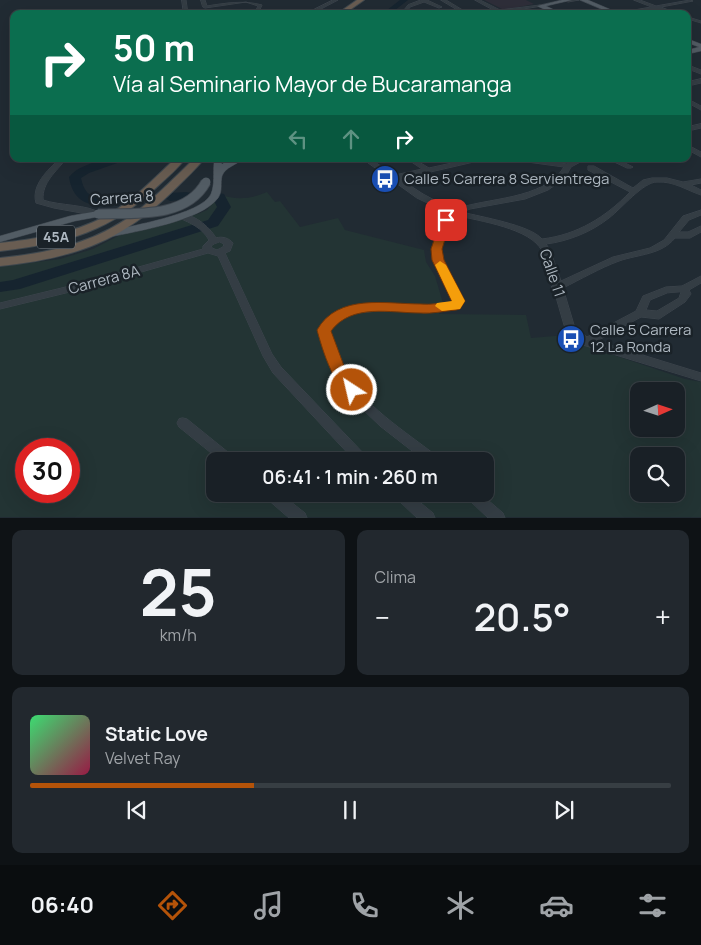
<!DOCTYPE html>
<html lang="es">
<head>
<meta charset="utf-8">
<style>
  body { margin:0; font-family:Manrope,sans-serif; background:#22282e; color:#f1f3f6; height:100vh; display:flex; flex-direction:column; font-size:19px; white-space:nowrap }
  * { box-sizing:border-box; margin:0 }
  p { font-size:16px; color:#9fa3a7 }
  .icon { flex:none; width:28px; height:28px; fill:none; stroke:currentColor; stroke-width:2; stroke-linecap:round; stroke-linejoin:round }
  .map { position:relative; height:518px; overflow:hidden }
  .side { display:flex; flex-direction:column; gap:12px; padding:12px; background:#0e1215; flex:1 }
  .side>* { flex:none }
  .top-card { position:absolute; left:10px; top:10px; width:681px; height:152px; border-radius:10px; box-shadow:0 5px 20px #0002,0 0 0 1px #373e43; background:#0b6e4f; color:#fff; overflow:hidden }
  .needle { width:32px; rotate:87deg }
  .fabs { position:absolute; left:630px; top:382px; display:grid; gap:10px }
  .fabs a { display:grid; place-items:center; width:55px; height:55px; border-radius:10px; background:#192026; box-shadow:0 5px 20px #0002,0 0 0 1px #373e43; font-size:25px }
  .speed { position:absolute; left:15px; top:438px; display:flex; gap:10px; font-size:25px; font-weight:700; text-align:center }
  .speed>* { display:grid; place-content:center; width:65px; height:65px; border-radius:50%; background:#192026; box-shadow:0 5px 20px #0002,0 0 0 1px #373e43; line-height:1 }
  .speed .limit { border:8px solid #d22; background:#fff; color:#111 }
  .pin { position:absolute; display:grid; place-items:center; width:42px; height:42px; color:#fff; margin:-21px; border-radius:10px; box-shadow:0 2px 8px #0006 }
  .me { position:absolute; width:55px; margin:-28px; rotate:325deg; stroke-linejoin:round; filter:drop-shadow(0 0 4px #0008) }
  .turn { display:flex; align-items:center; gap:18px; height:105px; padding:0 20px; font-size:22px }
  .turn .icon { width:65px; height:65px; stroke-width:2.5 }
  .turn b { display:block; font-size:35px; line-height:42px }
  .lanes { display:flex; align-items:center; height:48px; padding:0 20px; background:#0003; justify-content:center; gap:25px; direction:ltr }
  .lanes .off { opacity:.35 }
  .big { font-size:38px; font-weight:600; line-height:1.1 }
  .side .widget { flex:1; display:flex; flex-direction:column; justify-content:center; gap:8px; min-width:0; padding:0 18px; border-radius:10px; background:#22282e }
  .side .dial { align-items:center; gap:0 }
  .dial b { font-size:65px; line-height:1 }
  .song { display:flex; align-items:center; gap:15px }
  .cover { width:60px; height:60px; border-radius:8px; background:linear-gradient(135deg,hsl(140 70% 55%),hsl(340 70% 35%)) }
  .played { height:5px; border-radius:2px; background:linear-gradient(90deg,#b45309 35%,#373e43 35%) }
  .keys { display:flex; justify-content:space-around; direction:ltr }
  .heat { display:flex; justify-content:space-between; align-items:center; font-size:28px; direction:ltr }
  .side .tiles { flex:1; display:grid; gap:12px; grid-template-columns:1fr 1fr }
  .widget:last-child { grid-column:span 2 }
  .trip { position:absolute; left:206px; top:452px; width:288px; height:50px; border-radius:10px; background:#192026; box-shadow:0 5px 20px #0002,0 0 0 1px #373e43; font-weight:600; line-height:50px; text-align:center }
  .tabs { display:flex; height:80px; justify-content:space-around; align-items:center; background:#0a0d0f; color:#9fa3a7 }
  .tabs .icon { width:35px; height:35px }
  .tabs .selected { color:#b45309 }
  .tabs b { font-size:22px; color:#f1f3f6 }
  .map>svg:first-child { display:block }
</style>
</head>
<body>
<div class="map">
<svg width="701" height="518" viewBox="0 0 701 518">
  <rect width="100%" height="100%" fill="#212b33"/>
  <path fill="#2e2e39" d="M484,0h42l8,4 -30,6z"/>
  <path fill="#233434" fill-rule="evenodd" d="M267,192l8,10 5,-1 20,26 38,-9 7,12 79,20 2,12 9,14 8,27 -4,11 87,1 5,23 35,-3 21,11 98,33 16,3v135h-701v-250l60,-8 33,-10 27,-14 78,-21 9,-4 13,-15c17,5 31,4 47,-3zM639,391h37v38h-37zM26,449h43v42h-43zM639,456h37v38h-37zM215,461h270v33h-270z"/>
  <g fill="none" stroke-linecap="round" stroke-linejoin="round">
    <path fill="#16242f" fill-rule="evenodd" d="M400,0h8l-18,14h-8z
      M105,159h17l-2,3 -31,11 -8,5c7,33 30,12 50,17l2,3 -2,3c-27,7 -57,10 -62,-24 9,-11 24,-14 36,-18z
      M186,192l5,1 2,3 -2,3 -21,2 -7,-4 7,-4z
      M219,193l5,1 7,13 -13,19 -198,63 -20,3v-10l13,-2 195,-60 9,-13 -5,-10z"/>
    <defs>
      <path id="minor" d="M182,0h4l2,14h-4z
        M201,0h4l2,6c19,-3 37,-6 55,-1l-4,9h-4l4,-8 -12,-4 -41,6 -2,-1z
        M333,0h5l-17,9 20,5h-9l-17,-5z
        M421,0h6l15,7 -3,1 -15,-6 -14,5 -2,3 1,4h-4l-1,-4 4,-5z
        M441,0h5l20,12 -3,1z
        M475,0h5l20,10 40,-5 2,1 -38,6 3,2h-6z
        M567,0h12l-11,2 -2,-1z
        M634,0h6l16,6 34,-6 3,1 -32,6 17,7c-9,0 -16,-6 -24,-5 -14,0 -28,5 -42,5l39,-7z
        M688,17l13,4v2l-13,-4z
        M688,65l13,5v4l-13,-5z
        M701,79v4l-13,3v-4z
        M688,99l13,7v4l-13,-7z
        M701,124v4l-13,3v-4z
        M688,145l13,7v5l-13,-7z
        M59,159h7c-10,13 -24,23 -23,41 17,6 45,4 59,14l-1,2h-3l-44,-8 -18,-5c-5,-18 12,-33 23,-44z
        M363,159h7l25,16 27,-6 -15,-10h7l15,9 41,-9h11l-3,2 -78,18 23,15 30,16c33,-13 90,-9 111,-43l-44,-6 -3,-2h16l34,5 11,-5h8l-15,8 -6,11 -17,12 -23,9 -55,10 -8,3c19,5 68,13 80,27 35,-4 64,-22 88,-47l-42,-22v-4h6l39,22 10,-8 9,-2h15l16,4 18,-3v4l-10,2 10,5v5c-15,-5 -27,-14 -44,-13 -14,0 -35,26 -48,36 -18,14 -40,23 -63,26l4,6 11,31 52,-24 37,-9 14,-8 19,-24 18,-6v5l-12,5 -10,12h9l13,-6v6l-11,6h-15c-14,17 -36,16 -56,23 -19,7 -38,18 -56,27l11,37 3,4 10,8 49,-26 7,-15 23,-9 16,-1 19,-10v7l-12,7 2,4 -6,8 -23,15 -3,2 -18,-2 -44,24 104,32v8l-118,-36 -14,-10 -5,-10 -10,-35 -3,-3 2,-2c-4,-11 -6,-23 -11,-34 -11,-23 -63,-30 -87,-36l-5,6 -10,28 2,9 22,43 -5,7 -37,4 -43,-1 -23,2 -8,3 -11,6 -8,9c4,12 7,25 13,37 19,36 64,64 96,89l2,4h-15l-45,-35 -23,-22 -10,-12 -14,-20 -7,-18 -7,-24c22,-35 65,-24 100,-24 11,-1 23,-4 34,-3l1,-2c-5,-11 -22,-41 -22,-51 0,-9 10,-31 16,-37l-31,-15zM681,292l-2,6 -22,13 -11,-1 4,-10 17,-7z
        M609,159h8l16,8 -2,1h-4l-17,-8z
        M179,214c14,-1 30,12 37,24 6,-2 13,0 17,5l-3,8 -5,2 47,101 9,13 86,90 2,4h-14l-82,-88 -10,-17 -45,-100 -10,-3 -130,37 -78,19v-6l78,-19 125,-35v-3l6,-6c-7,-12 -18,-17 -30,-22l-1,-2zM220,242l4,2 -1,3 -6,3 -5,-2 -1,-2 3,-2z
        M183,418l4,1 47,38 2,4h-15l-42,-34 -2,-4 2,-4z
        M265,494h16l24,19 2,5h-18l-23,-20z
        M395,494h15l23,19 2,5h-18l-21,-20z
        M466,494h15l22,19 2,5h-17l-21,-20z"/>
      <path id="major" d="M562,0h10l-26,6 17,8h-8l-18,-8z
        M580,0h8l33,14h-8z
        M688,39l13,5v7l-13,3v-4l11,-3 -11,-4z
        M232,159h10c-5,6 -17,8 -20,17 -2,8 1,15 -4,22 -17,23 -81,33 -108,39l-5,-3 1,-2c22,-6 95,-17 105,-38 4,-10 2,-21 3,-31l4,-3 4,4z
        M98,211l4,1 1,2 -1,2 -27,5 -75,21v-6l70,-20z"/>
      <path id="highway" d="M357,0h7l-20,14h-7z
        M175,159h10c-7,9 -16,17 -25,25 -50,48 -92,59 -160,67v-8c35,-4 72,-9 104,-26 27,-14 48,-37 71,-58z
        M194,159h10c-8,10 -18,19 -27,28 -54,54 -101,71 -177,79v-8c51,-5 99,-16 140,-49 19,-15 36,-33 54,-50z"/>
    </defs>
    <use href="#minor" stroke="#3e464e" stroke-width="1"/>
    <use href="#major" stroke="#3e464e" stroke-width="1"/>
    <use href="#highway" stroke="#3f484e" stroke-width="2"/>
    <use href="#minor" fill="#343d44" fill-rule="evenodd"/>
    <use href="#major" fill="#525c64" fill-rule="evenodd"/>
    <use href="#highway" fill="#695d52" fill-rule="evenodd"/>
    <defs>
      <path id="major-bridge" d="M98,214c36,-1 88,5 108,-32"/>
    </defs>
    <use href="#major-bridge" stroke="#3e464e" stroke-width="11" stroke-linecap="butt"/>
    <use href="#major-bridge" stroke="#525c64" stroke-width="9"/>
  </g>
  <path fill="#b45309" stroke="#753606" d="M446,216l5,4 -9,29 2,11 21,41 -5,8 -4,1c-12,1 -24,4 -35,3 -31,0 -69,-10 -90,18l16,43 13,16 -3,4c-20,7 -36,-49 -40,-64 21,-37 69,-26 104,-26 10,1 20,-1 31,-2l-20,-42 -1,-11 10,-29z"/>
  <path fill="#f59e0b" d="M440,261l6,4 19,36 -5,8 -18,2 -7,-5 2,-3 15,-2 -17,-36z"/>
  <defs>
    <symbol id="bus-disc" viewBox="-11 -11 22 22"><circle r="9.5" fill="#1a4fb4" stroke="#1a2228"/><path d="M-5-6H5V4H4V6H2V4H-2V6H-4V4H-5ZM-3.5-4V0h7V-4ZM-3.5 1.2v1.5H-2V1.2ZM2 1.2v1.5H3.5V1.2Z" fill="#fff"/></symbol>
  </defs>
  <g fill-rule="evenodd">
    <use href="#bus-disc" x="369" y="163" width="32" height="32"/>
    <use href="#bus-disc" x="555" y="323" width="32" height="32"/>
  </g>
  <g text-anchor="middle" stroke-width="5" stroke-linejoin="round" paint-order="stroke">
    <rect fill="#1a2228" stroke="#828b93" stroke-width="1" x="37" y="225.5" width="38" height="23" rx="4"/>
    <g font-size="14" font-weight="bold" fill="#aeb8c1">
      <text x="56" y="242">45A</text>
    </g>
    <g font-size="15" fill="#aeb8c1" stroke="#1a2228" text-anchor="start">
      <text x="404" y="184">Calle 5 Carrera 8 Servientrega</text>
      <text x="590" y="335">Calle 5 Carrera<tspan x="590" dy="17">12 La Ronda</tspan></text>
    </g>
    <g font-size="15" fill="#aeb8c1" stroke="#1a2228">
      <text transform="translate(122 198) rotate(-4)" y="5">Carrera 8</text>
      <text transform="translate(552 273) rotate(71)" y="5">Calle 11</text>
      <text transform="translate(104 280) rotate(-15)" y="5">Carrera 8A</text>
    </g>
  </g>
</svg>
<div class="fabs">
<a><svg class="needle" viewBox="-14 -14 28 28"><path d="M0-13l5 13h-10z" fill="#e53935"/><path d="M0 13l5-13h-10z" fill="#9fa3a7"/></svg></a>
<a><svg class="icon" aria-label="search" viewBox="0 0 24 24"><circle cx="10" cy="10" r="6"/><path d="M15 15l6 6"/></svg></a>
</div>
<div class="speed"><div class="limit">30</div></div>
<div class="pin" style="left:446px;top:220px;background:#d93025"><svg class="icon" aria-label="arrive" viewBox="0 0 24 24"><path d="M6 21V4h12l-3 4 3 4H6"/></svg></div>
<svg class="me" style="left:352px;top:390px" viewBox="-20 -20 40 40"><circle r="17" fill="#b45309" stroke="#fff" stroke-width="3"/><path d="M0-11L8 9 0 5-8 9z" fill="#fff"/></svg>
<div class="trip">06:41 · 1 min · 260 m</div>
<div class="top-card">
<div class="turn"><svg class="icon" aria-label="right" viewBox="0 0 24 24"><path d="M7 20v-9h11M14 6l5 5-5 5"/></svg><div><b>50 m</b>Vía al Seminario Mayor de Bucaramanga</div></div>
<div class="lanes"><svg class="icon off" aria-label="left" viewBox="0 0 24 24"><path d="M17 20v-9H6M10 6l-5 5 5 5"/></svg><svg class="icon off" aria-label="ahead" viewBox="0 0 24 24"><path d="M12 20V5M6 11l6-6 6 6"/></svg><svg class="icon" aria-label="right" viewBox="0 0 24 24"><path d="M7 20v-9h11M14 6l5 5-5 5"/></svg></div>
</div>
</div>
<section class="side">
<div class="tiles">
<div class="widget dial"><b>25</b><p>km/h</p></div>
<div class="widget"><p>Clima</p>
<div class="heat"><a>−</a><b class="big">20.5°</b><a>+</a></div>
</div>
<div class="widget">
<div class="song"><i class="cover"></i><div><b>Static Love</b><p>Velvet Ray</p></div></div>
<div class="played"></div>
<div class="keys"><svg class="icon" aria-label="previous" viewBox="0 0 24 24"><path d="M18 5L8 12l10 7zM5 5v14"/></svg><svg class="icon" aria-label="pause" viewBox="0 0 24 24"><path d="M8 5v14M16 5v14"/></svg><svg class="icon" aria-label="next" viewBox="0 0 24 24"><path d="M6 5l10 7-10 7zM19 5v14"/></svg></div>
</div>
</div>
</section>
<nav class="tabs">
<b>06:40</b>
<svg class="icon selected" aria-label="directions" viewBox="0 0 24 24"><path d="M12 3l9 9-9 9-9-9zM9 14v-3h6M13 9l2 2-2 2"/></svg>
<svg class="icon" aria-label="music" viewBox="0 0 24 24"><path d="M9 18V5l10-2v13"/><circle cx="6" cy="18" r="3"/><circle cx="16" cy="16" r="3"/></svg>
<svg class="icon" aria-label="phone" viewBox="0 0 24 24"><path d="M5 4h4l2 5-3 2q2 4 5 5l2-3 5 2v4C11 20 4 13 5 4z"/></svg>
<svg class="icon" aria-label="climate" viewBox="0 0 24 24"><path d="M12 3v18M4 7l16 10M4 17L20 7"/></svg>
<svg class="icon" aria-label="car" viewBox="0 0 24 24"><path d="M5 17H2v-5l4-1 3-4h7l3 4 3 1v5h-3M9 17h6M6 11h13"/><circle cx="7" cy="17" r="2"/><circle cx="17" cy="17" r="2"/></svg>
<svg class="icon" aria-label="filters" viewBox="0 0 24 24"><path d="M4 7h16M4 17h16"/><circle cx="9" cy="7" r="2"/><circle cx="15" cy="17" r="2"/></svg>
</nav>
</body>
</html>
